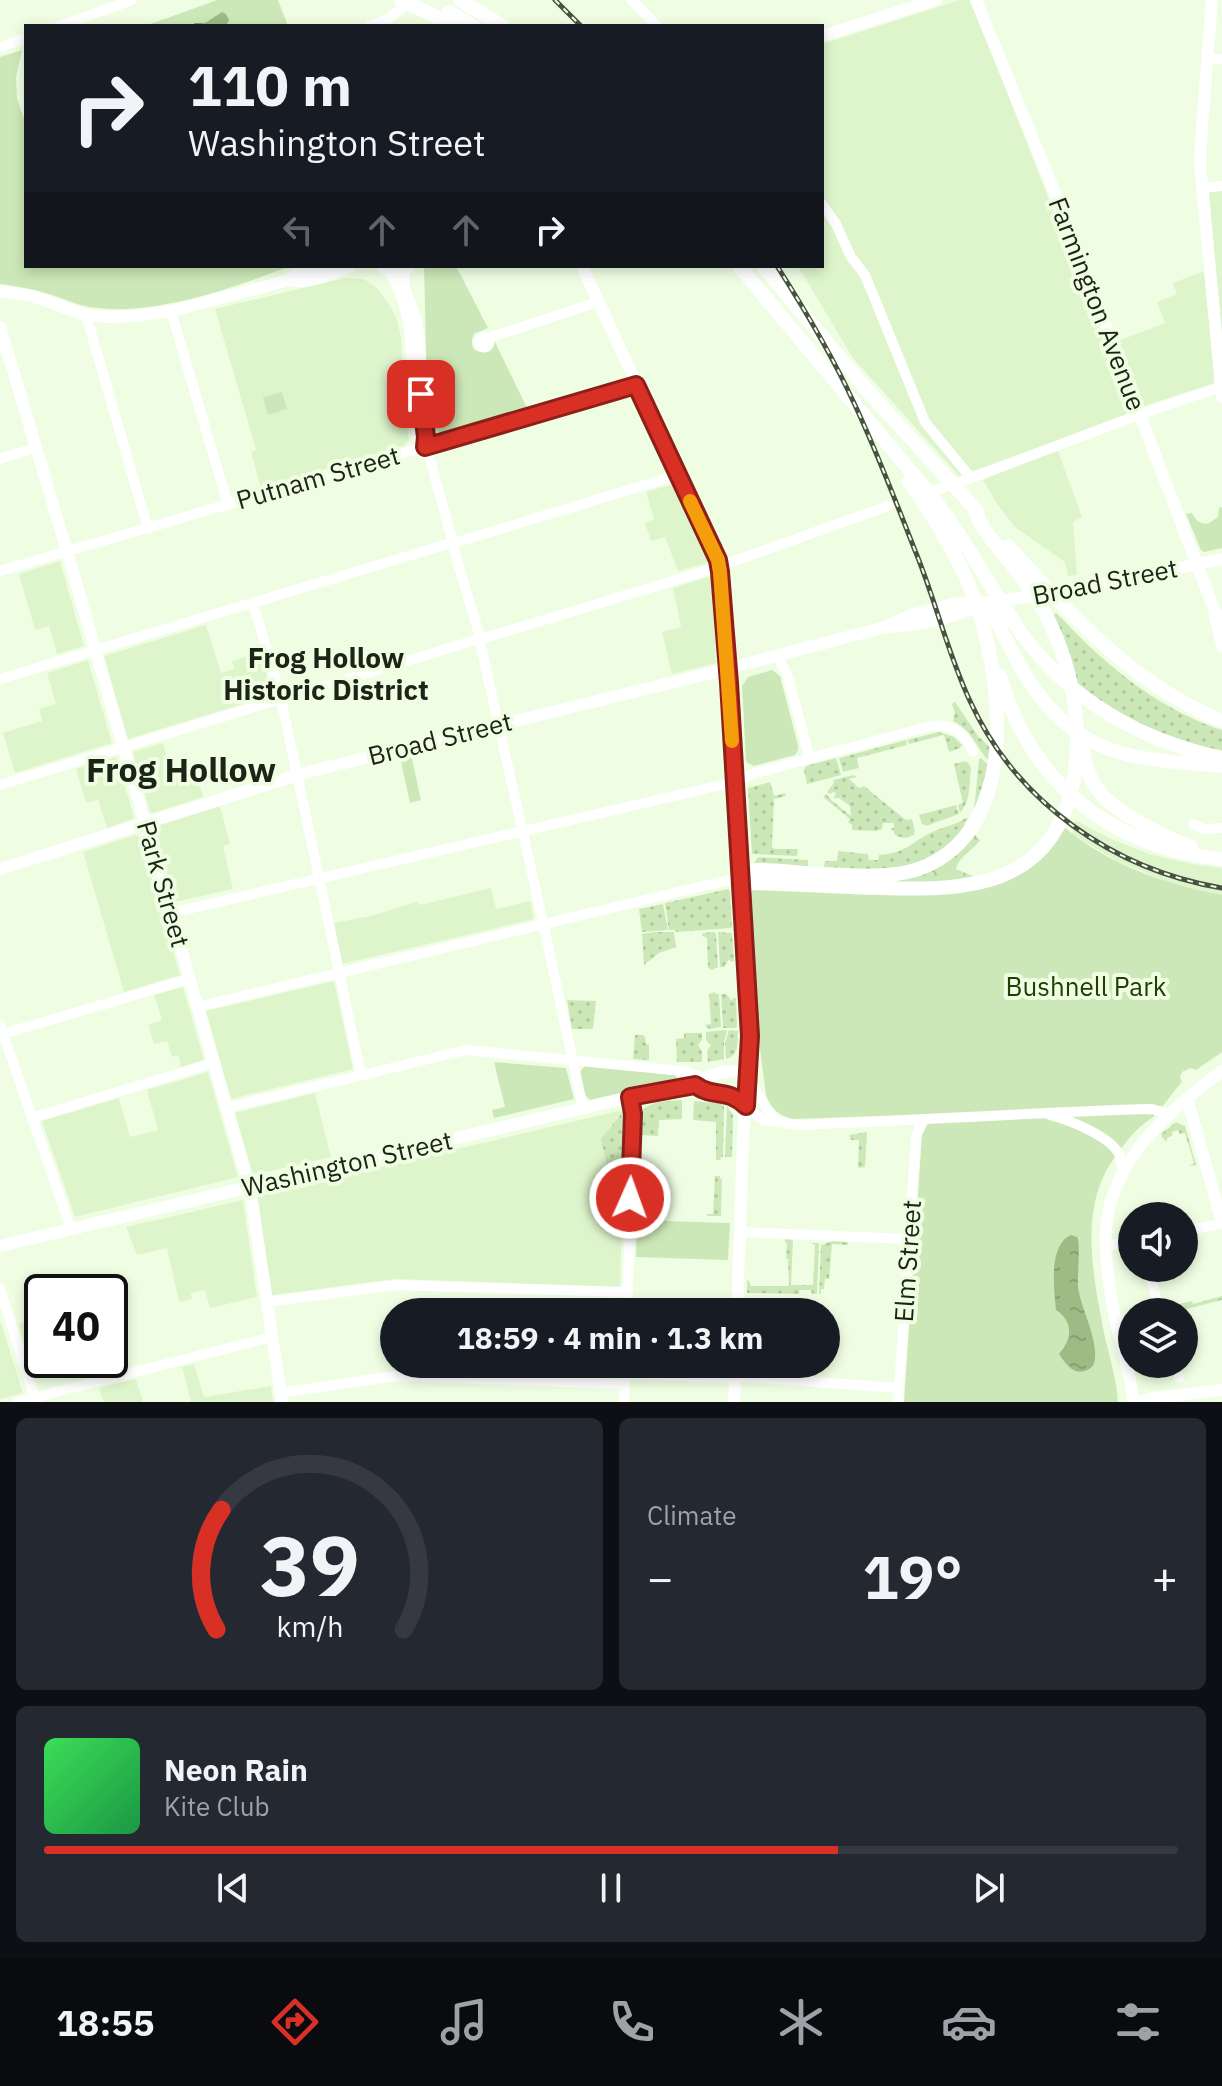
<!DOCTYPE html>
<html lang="en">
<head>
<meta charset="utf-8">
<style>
  body { margin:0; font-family:"IBM Plex Sans",sans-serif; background:#242831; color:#f1f3f6; height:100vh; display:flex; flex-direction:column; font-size:30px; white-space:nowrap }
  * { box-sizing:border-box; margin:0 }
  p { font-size:26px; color:#9ea1a6 }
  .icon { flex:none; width:44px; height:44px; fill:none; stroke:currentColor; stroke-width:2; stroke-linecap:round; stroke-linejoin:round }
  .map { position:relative; height:1402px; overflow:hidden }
  .details { display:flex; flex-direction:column; gap:16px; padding:16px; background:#0d0f14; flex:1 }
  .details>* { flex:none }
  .hud { position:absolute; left:24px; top:24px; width:800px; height:244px; border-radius:0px; box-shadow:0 4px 12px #0003; background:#171b24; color:#f1f3f6; overflow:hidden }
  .buttons { position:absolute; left:1118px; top:1202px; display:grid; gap:16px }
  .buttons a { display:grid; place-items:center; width:80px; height:80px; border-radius:50%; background:#171b24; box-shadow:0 4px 12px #0003; font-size:40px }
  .speed { position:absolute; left:24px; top:1274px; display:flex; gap:16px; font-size:40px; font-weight:700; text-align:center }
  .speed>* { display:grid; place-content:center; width:104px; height:104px; border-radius:50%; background:#171b24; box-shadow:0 4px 12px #0003; line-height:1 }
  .speed .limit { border:4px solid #111; border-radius:12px; background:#fff; color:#111 }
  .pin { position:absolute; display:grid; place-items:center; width:68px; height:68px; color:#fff; margin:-34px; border-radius:16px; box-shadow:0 4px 12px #0006 }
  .me { position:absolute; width:88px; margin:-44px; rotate:2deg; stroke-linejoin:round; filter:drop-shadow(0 0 6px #0008) }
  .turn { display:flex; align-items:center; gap:28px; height:168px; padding:0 32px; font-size:36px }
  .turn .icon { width:104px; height:104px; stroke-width:2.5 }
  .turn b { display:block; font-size:56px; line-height:68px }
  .lanes { display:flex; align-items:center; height:76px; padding:0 32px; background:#0003; justify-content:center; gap:40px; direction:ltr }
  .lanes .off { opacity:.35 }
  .big { font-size:60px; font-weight:800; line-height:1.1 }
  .details .widget { flex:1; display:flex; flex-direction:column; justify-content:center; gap:12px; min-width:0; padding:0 28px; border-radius:12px; background:#242831 }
  .details .dial { align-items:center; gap:0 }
  .dial svg { height:208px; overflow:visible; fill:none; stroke:#363941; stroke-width:7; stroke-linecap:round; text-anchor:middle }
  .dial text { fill:#f1f3f6; stroke:none }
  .song { display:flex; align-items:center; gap:24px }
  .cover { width:96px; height:96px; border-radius:12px; background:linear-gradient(135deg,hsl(130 70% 55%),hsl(140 70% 35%)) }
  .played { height:8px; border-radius:4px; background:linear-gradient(90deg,#d93025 70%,#363941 70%) }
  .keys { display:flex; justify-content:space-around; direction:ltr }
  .heat { display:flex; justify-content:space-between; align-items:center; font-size:44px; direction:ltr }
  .details .tiles { flex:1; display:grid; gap:16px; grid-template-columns:1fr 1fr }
  .widget:last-child { grid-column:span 2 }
  .trip { position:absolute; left:380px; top:1298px; width:460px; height:80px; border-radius:40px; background:#171b24; box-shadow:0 4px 12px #0003; font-weight:800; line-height:80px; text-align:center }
  .tab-bar { display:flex; height:128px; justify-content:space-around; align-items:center; background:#090b0e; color:#9ea1a6 }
  .tab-bar .icon { width:56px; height:56px }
  .tab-bar .on { color:#d93025 }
  .tab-bar b { font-size:36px; color:#f1f3f6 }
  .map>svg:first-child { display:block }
</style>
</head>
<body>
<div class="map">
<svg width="1222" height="1402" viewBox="0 0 1222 1402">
  <defs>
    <pattern id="grass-dots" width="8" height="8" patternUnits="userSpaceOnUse" patternTransform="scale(2)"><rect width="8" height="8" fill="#cde8b8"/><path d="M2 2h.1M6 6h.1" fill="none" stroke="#afc79d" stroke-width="1.8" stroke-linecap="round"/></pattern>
    <pattern id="forest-crowns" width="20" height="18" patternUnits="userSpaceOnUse" patternTransform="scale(2)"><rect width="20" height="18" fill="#cde8b8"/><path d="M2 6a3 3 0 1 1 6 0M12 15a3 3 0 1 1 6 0" fill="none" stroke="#afc79d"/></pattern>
    <pattern id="water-ripples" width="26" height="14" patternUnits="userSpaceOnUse" patternTransform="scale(2)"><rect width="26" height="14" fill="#9dbb85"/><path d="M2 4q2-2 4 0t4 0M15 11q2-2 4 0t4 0" fill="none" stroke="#87a072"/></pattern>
  </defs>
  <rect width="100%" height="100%" fill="#effee3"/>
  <path fill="#def5cc" d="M960,0h9l4,5 157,402 -1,4 -5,5 -165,60 -106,-118 -55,-92h24v-222z
    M1222,190v152l-14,-150z
    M1204,271l11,110 -3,3 -68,22 -26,-65 47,-18 -8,-21 20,-8 -4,-11z
    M345,278l19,1 13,9 14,19 6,13 4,17 4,79 4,25 -6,5 -142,42 -10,-36 5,-2 -41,-141z
    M1057,448l25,69 -9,5 4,53 -9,1 -3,-14 -50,-35 -18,-23 -14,-24z
    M673,484l37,78 -32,9 -13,-34 -14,4 -6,-18 9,-4 -8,-27z
    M60,561l24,85 -27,8 -8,-28 -14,4 -16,-56z
    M712,576l4,87 -44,11 -10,-42 19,-5 -8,-39z
    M206,625l15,48 13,-4 -2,-8 28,-9 12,43 -144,44 -24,-83z
    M88,660l24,83 -97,30 -12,-40 39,-12 -3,-12 17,-5 -9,-31z
    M163,743l10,35 10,-2v-3l13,-4 7,28 -50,16 -3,-1 -17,-60z
    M116,757l18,60 -2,2 -25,9 -9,-28 -12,3 -10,-34z
    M220,806l10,38 -7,2 10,43 -58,13 -21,-72 3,-4z
    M1075,820l34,18 43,17 40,9 30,4v27l-49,-11 -54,-22 -47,-28z
    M135,835l5,2 40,138 -56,17 -41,-140z
    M491,888l5,21 34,-8 4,18 -192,45 -8,-41 41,-8 43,-14 1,4z
    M334,981l19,88 -122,30 -25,-88z
    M183,987l21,73 -23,7 -3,-12 -6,2 -5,-16 -13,3 -6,-19 14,-5 -8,-25z
    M208,1072l30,105 -163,40 -33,-96 77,-23 11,39 28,-7 -11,-40z
    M315,1093l16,64 -78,18 -18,-62z
    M618,1111l5,1 2,4 -5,171 -225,-8 -123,16 -15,-99z
    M243,1200l14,97 -47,11 -5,-18 -14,3 1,6 -13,3 -12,-54 -30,7 -11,-28z
    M527,1298l92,2v12h-92z
    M42,1316v30l-15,4 -8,-26z
    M0,1320l23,73 -23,6z
    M194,1364l10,33 67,-11 2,16h-82l-9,-35z
    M521,1364h96v12l-96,-3z
    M136,1379l7,23h-39l-5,-14z"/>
  <path fill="url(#grass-dots)" d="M1056,613c11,10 20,21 31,31 39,37 83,69 135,86v21l-22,-4 -59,-22 -49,-29 -16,-13 -24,-67z
    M955,702l23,34 13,12 -1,14c-15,-15 -16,-30 -37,-41l2,-9 -3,-8z
    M939,732l15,5 8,8 -2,3 -11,4 -5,-17 -35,9 -2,-4z
    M906,740l1,5 -50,13 2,10 -16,4 -4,-14z
    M836,758l5,17 -34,9 -3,-14 2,-4z
    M981,758l8,8 -15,45 5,-52z
    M966,761l3,3 2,4c-2,16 0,33 -11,45l-2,-8 5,-2 -9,-39z
    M854,775l3,2 -8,2 10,9 5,-2 42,34 6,-1 3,12 -1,4 -8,3 -10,-2 -5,-8h3v-5h-11l-1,6 -6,2 -24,-1v-5l-4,-3 2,-3 -27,-22 3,-3 5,5v1l20,16 -1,-10 -11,-8h-6l3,-4 -2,-2 -4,2 -3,-2 7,-9 -1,-3z
    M770,782l4,14 11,-3 1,3 -12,3 -2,48 3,2h23l-1,7 -45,-2 -4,-66z
    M956,805l3,9 -33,12 -4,-2 -3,-9z
    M966,818h2l-4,6 2,3c-39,50 -86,42 -142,40l1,-6h12l1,-10 30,3 1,6h9l1,-5c31,-2 34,-16 58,-25 10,-4 20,-6 29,-12z
    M758,857l50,3v7l-54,-4z
    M728,889l2,2 2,37 -56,4 -1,-2h-6l-4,-27z
    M663,904l5,26 -26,2 -3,-23z
    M655,932h19l2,15 -17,6 -15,12 -2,-31z
    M714,932l2,2 2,33 -6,3 -4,-2 -1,-30 -5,-2 1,-3z
    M718,932l14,1 2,28 -3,1 -2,-3 -5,8h-4z
    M715,992l1,2h3l2,33 -12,2 -4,-4 6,-1 -2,-30z
    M721,994h5l6,7 1,-3h3l1,28 -1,2h-13z
    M567,1000l29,1 -3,28h-21z
    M727,1030l-3,13v16l-16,3 -1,-11 4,-6 -5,-5v-8z
    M729,1030l9,1c-1,12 2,24 -12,28l-1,-16z
    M684,1033h18v7l-4,5 4,7v10h-25l-1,-23 8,-1z
    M635,1035h8l2,2 1,7 3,1v15l-16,-1z
    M682,1100v19l-23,1 -1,16 -18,-1c0,-6 -1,-14 1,-20 4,-15 29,-14 41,-15z
    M694,1101l30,3 -1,53h-2l-1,3h-4v-38l-23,-2z
    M727,1106l6,9 -1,42h-7z
    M623,1112l2,4 -2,79 -9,2 -13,-58z
    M1176,1122l9,4 11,39 -7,1 5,-3 -9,-30 -5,1 -2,-4 -6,2v4l-5,2v4l-5,-5 -1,-3z
    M867,1132l-2,35 -7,1 1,-28h-8l-2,-5z
    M715,1176h5v2l2,1 -1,37h-14v-2h6z
    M785,1239l8,1 -2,45h22l2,-40 -3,-2h7l-2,51h-5l-1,-4h-11l-1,4 -52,-1v-13l2,1 2,5h38l-1,-27h-2l1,-16 -2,-1z
    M833,1241l15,1v3l-16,-1 -3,35h-4l-1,10h-3v5h-2l2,-49z
    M1222,1296v4l-47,12h-11l-2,-8 2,-1 3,4 25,-6 1,3z"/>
  <path fill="url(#forest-crowns)" d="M973,833l7,7c-7,11 -21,16 -24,29l19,8 -16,6 -74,-1z"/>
  <path fill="#cde8b8" d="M217,0h61l10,26h-143z
    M22,50l-6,27 1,22 9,25v142h264c-57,22 -137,51 -200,41 -14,-2 -27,-9 -41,-13 -16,-5 -32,-8 -49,-10v-227z
    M424,266h32l32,62 -14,6c-8,19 10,24 21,8l32,66 -82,24h-6l-7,-4 -5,-35z
    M282,392l5,17 -19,6 -5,-18z
    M1222,507v41l-18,4 -3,-2 -15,-36 6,-1c4,8 9,12 17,10l9,-6 1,-9z
    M772,670l8,6 18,69v5l-3,5 -41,11 -8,-4 -4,-76 6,-9z
    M235,676l6,20 -12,3 -6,-20z
    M411,754l10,46 -11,3 -10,-46z
    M1064,827c45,38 101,57 158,68v157l-26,18 -6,-2 -8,4 -2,5 2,5c-10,11 -18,24 -28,34 -4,4 -10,7 -14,11 -12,11 -22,25 -31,39 -27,44 -17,103 -8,151 4,27 16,59 17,85h-214l18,-267 11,-21 -139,5c-14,-3 -24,-10 -28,-24l-9,-69 -7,-132 3,-4 229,-2z
    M494,1062l72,6 8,31 -80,19 -2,-8 13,-3z
    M585,1066l90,9 2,3 -6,3 -81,19 -5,-5 -5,-23z
    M637,1220l93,3 -2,37 -92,-3z"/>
  <path fill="url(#water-ripples)" d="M222,12l4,2 3,6 -3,6h-32v-3h11z
    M1071,1235c2,1 4,1 6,2 4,5 0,41 1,50 3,23 24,59 15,79 -15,13 -25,2 -34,-12 13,-15 15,-32 -3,-44 -2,-21 -8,-65 15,-75z"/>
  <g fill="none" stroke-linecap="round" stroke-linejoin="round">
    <path stroke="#fff" stroke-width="10" d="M632,0l25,26
      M59,26l73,-26
      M369,26l19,-7 23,-18
      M0,47l26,-9
      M1207,59h15
      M1202,188l20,-2
      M822,204l14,20 15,33 14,18 60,147 46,56
      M406,269c-6,19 7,34 11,53 6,26 3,54 5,81 1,14 6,30 3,44
      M171,311l57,194
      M86,315l62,214
      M478.5 342a5.5 5.5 0 1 1 11 0a5.5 5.5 0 1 1-11 0Z
      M488,338l110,-36
      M0,459l35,-11
      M678,475l-224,68 -1,3 26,88 6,4 227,-69 176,-63
      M930,492c98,-32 192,-75 291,-105
      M0,571l636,-186
      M777,655l10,19 23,85
      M0,679l451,-136 1,-4 -24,-87c-3,-7 -9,-9 -11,-17 -9,-54 3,-119 -30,-166
      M0,785l277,-85 3,-6 -27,-91
      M1193,824l11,5 18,-1
      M171,913l555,-129 26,-10 179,-48c21,-3 34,7 42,26
      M197,1007l544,-130
      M0,1025l71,204
      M3,1034l186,-55
      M361,1075l-79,-371 3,-6 191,-58 4,2 62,276 41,190
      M748,1079l27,42
      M746,1106l18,15h11l22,4c118,-4 236,-13 355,-16l11,3 4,3
      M226,1108l240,-58 217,21 22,7
      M1050,1115c19,5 60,21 69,39 3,5 3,13 3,19
      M32,1118l181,-55
      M1184,1231l38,-7
      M739,1232l170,7
      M1106,1246l26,-5
      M1148,1268l12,44
      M0,1289l36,113
      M267,1302l129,-17 231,7
      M627,1312l6,-198 -3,-17
      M1175,1364l4,14
      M625,1374l101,4 20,-1 153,11
      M280,1393l115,-17 230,8
      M17,1402l255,-65
      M624,1402l1,-38
      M898,1402l18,-265 6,-17"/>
    <path stroke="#fff" stroke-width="12" d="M976,0l81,198 157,411 8,13
      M1212,0l-10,127 -2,36 22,234
      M822,36l114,-36
      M382,266c9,7 18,7 27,0
      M582,266l136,294 2,12 9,108 21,356 -7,104 -6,172
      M288,280c19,5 45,-6 62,-14
      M0,291l32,5 54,19 24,2 25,-1 36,-5 96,-25 21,-6 9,-7 25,-7
      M0,327l69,231 175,610 8,34 30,200
      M1215,616l7,30
      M887,627c34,-1 67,-10 99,-23
      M0,869l304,-96 411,-101 170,-45 26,-12 47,-12h30l119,-20 115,-24
      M695,1085c20,14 31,2 51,21
      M1187,1098l35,124
      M0,1246l618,-146 77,-15c9,-8 28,-16 41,-13 4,1 8,4 12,7
      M734,1402l2,-38
      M1133,1402c-2,-30 -13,-60 -19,-89 -5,-28 -10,-57 -8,-85 6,-70 64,-118 116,-157
      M1140,1402l13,-4 69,-8"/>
    <path stroke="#fff" stroke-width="14" d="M401,0l55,26
      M460,0l42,26
      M449,12l24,14
      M739,266l194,232c33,42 57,90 87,133 49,69 121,110 202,127
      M763,266l103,123 112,123
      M1008,546c63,69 125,139 214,175
      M988,603c33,67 61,134 141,152 30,7 62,8 93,11
      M1000,676c30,107 112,172 222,183
      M1083,749c5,42 26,56 61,76 15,8 31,17 47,21
      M741,877l12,6c43,1 85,4 128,5 87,3 171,-1 192,-105 9,-46 2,-100 -16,-144 -10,-25 -23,-47 -40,-68 -16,-21 -36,-40 -44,-65
      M741,877l7,-5 10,-2c46,1 122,14 163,-2 102,-39 82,-195 51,-276 -16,-40 -38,-75 -63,-110"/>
    <defs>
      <path id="rail" d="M555,0l26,26
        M777,266c28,44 55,89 77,137 22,47 41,96 60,145 21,50 33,104 56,153 46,101 144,169 252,187"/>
    </defs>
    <use href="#rail" stroke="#485142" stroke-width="5"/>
    <use href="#rail" stroke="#effee3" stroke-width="2" stroke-dasharray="6" stroke-linecap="butt"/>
  </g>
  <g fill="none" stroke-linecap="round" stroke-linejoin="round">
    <defs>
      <path id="route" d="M421,394l5,43 -1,10 211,-62 82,175 2,12 9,111 21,353 -4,70c-20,-19 -31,-7 -51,-21l-65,12 3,17 -3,84"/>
    </defs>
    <use href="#route" stroke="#8d1f18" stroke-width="20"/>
    <use href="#route" stroke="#d93025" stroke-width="14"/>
    <path stroke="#f59e0b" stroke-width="14" d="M690,501l28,59 2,12 12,169"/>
  </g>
  <g text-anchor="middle" stroke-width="8" stroke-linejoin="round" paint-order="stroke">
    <g font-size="26" fill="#1c2317" stroke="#effee3">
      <text transform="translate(1097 304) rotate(69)" y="9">Farmington Avenue</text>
      <text transform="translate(318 478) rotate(-16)" y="9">Putnam Street</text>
      <text transform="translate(1105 582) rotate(-11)" y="9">Broad Street</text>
      <text transform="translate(440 739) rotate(-14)" y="9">Broad Street</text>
      <text transform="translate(163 884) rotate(74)" y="9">Park Street</text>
      <text transform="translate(347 1164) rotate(-13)" y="9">Washington Street</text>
      <text transform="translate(908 1261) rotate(-86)" y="9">Elm Street</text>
    </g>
    <g font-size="26" fill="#233d02" stroke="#effee3">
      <text x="1086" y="996">Bushnell Park</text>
    </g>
    <g font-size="28" font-weight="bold" fill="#1c2317" stroke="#effee3">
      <text x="326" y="668">Frog Hollow<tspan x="326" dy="32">Historic District</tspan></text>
    </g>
    <g font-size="34" font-weight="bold" fill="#1c2317" stroke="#effee3">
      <text x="181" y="782">Frog Hollow</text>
    </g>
  </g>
</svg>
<div class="buttons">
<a><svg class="icon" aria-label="sound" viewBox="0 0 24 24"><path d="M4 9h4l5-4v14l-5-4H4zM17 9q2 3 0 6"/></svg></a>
<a><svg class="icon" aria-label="layers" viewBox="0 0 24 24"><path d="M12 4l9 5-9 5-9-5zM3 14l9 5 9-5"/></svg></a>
</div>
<div class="speed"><div class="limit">40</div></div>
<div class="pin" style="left:421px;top:394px;background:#d93025"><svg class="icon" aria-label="arrive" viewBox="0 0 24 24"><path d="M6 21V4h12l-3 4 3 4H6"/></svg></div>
<svg class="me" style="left:630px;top:1198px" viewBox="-20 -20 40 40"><circle r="17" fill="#d93025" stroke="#fff" stroke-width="3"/><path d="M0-11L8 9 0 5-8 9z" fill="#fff"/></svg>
<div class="trip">18:59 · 4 min · 1.3 km</div>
<div class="hud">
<div class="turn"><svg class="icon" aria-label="right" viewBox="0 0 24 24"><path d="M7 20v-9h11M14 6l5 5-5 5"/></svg><div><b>110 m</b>Washington Street</div></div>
<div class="lanes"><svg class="icon off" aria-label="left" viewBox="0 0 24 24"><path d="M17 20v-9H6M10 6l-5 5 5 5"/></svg><svg class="icon off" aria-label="ahead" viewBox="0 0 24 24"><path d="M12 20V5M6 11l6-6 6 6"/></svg><svg class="icon off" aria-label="ahead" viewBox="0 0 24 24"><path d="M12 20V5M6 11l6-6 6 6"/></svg><svg class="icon" aria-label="right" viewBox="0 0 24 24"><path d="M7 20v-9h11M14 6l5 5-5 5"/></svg></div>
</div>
</div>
<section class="details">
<div class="tiles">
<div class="widget dial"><svg viewBox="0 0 100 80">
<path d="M14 69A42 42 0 1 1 86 69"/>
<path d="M14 69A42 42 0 0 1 16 23" stroke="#d93025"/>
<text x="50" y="56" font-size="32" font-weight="700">39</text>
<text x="50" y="72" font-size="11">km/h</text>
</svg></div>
<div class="widget"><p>Climate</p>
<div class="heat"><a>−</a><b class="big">19°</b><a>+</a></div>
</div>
<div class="widget">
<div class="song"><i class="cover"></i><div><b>Neon Rain</b><p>Kite Club</p></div></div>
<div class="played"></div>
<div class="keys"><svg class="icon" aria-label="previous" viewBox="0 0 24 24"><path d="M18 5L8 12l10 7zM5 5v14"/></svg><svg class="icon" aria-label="pause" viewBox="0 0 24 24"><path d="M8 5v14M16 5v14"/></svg><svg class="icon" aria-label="next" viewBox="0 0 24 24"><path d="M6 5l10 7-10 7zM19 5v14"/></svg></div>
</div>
</div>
</section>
<nav class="tab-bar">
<b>18:55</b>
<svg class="icon on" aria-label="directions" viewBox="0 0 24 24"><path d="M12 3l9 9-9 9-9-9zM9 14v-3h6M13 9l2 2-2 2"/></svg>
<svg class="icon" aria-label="music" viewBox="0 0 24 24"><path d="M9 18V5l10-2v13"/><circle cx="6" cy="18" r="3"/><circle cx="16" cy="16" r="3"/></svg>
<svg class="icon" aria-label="phone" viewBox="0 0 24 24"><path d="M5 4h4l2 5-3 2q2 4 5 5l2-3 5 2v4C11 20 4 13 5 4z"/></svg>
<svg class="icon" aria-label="climate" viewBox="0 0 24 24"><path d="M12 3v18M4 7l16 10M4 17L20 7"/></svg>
<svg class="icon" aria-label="car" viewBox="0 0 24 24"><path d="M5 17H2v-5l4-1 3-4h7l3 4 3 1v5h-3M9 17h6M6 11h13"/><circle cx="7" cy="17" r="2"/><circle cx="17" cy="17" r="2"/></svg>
<svg class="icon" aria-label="filters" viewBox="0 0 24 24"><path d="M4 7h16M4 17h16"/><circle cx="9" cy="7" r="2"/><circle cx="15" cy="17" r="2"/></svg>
</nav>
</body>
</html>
